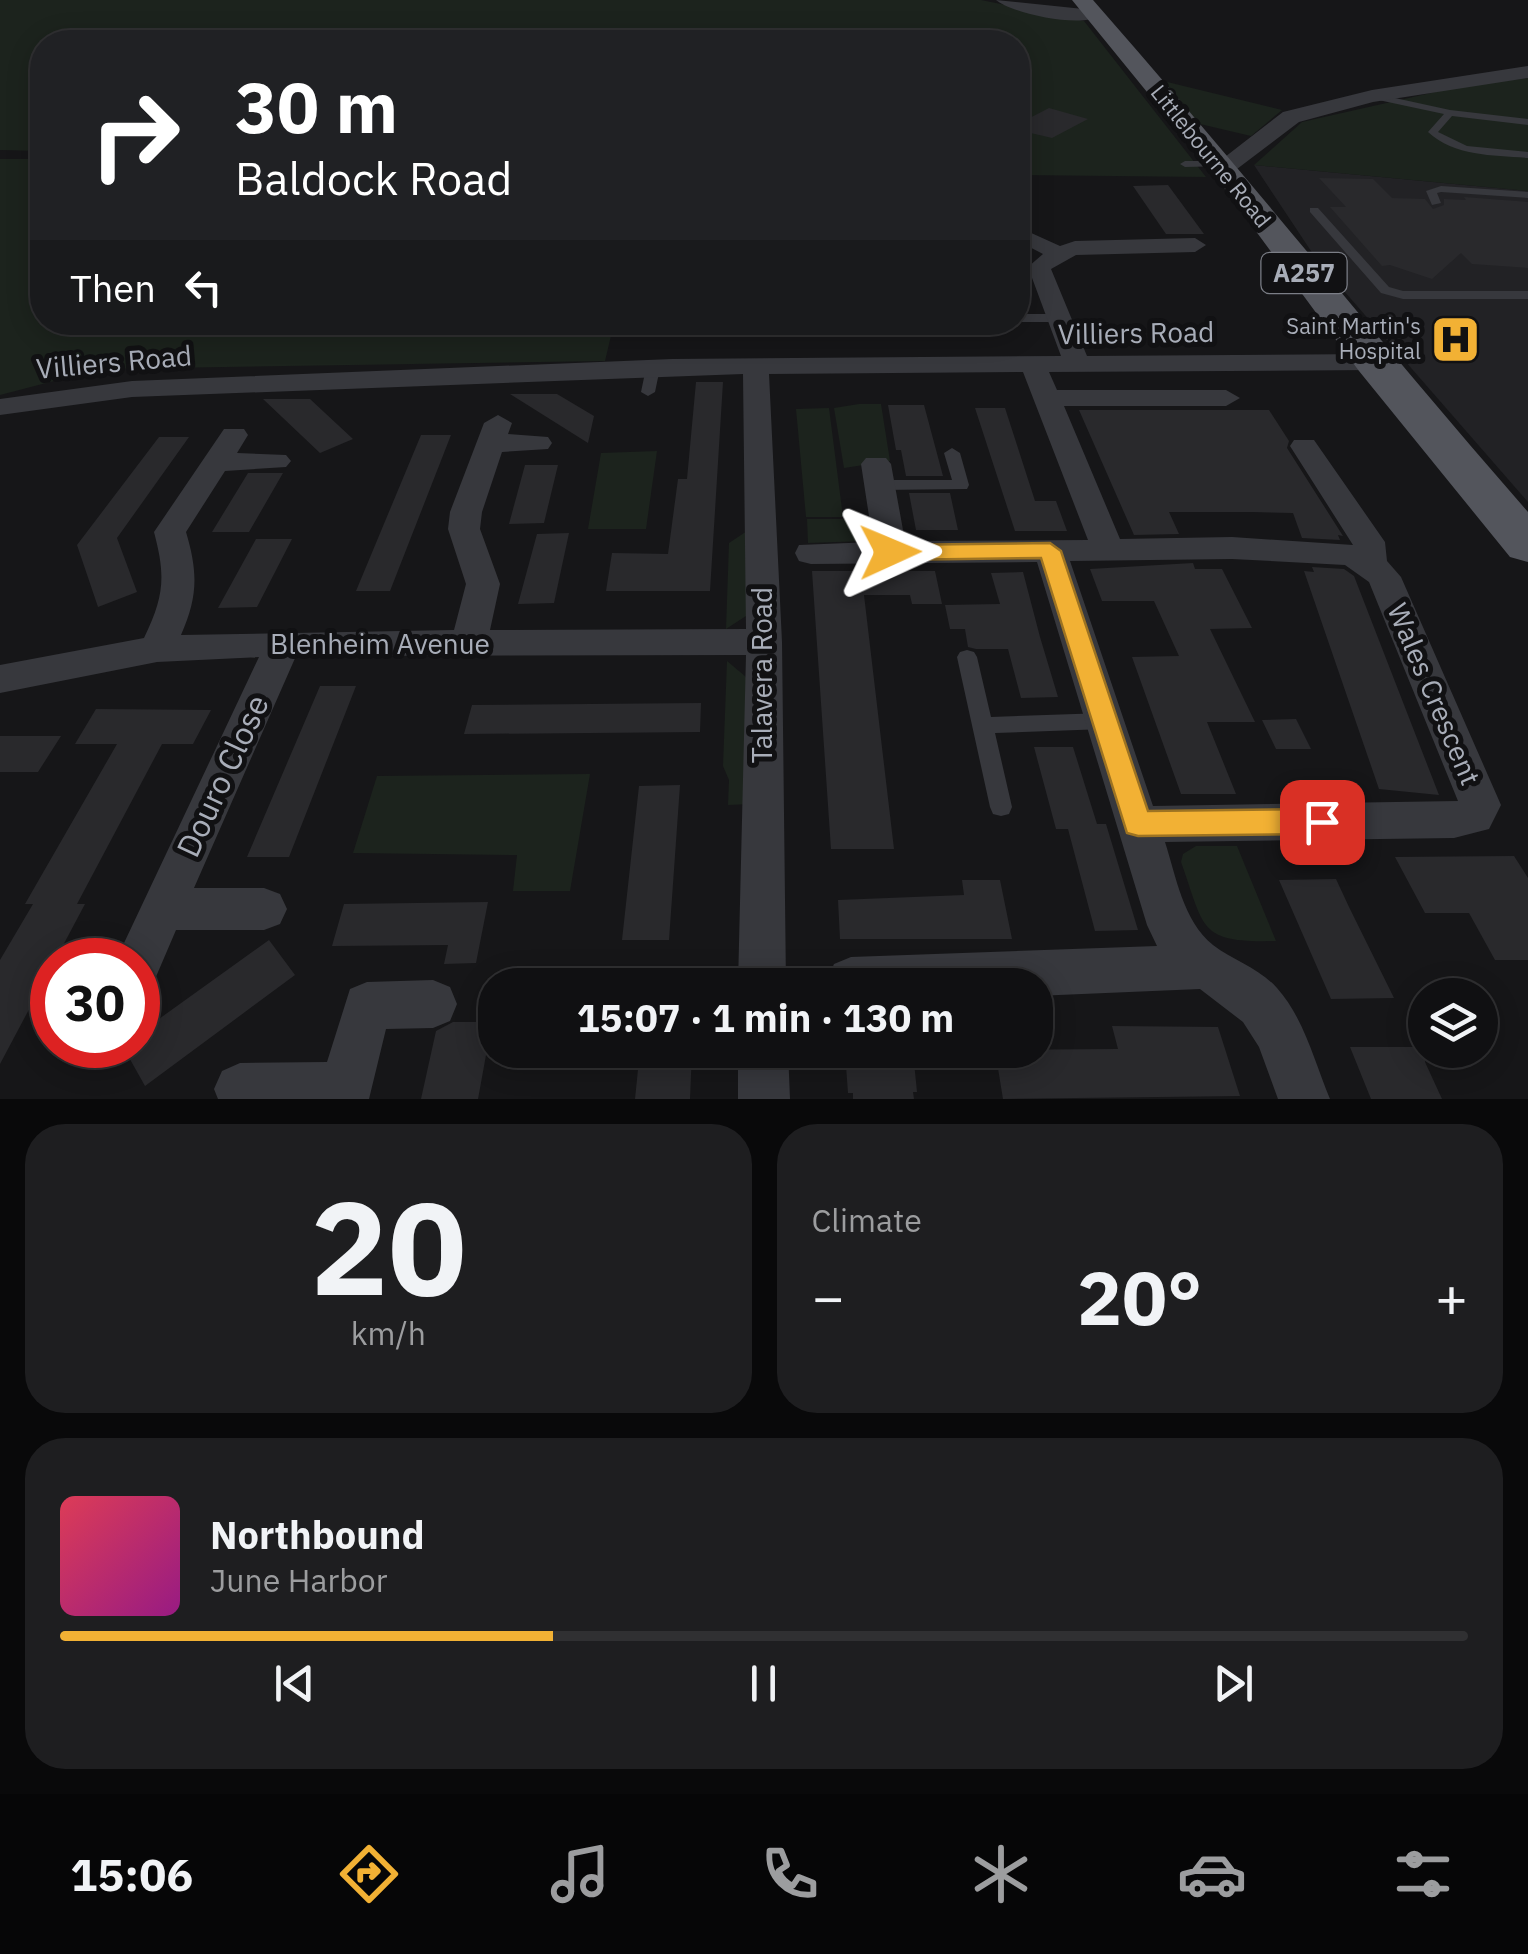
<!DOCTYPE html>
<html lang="en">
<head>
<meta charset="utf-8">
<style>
  body { margin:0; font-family:"IBM Plex Sans",sans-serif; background:#1e1e20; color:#f1f3f6; height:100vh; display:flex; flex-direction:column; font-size:38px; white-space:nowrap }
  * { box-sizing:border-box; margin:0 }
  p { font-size:32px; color:#9c9d9f }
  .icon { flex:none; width:55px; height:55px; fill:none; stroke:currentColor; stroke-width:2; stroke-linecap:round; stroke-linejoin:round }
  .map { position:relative; height:1099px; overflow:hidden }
  .panel { display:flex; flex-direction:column; gap:25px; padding:25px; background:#09090a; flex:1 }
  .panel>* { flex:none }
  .top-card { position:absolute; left:30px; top:30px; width:1000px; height:305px; border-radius:40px; box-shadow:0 5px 25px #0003,0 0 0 2px #303032; background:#202124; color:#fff; overflow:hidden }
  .fabs { position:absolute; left:1408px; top:978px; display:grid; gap:20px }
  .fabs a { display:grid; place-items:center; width:90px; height:90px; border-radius:50%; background:#101012; box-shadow:0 5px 25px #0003,0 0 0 2px #303032; font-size:50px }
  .speed { position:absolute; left:30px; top:938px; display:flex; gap:20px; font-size:50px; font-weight:700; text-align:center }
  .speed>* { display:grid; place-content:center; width:130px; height:130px; border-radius:50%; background:#101012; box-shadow:0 5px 25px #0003,0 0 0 2px #303032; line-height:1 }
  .speed .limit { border:15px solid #d22; background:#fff; color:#111 }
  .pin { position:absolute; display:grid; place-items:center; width:85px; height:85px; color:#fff; margin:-42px; border-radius:20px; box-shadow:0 5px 15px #0006 }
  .me { position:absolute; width:110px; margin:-55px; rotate:89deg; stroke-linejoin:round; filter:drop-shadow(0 0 8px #0008) }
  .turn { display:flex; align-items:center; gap:35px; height:210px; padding:0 40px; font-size:45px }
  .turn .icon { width:130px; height:130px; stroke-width:2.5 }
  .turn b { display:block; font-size:70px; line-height:85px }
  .then { display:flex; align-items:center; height:95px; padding:0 40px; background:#0003; gap:20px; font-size:38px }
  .big { font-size:75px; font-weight:700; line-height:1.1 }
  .panel .tile { flex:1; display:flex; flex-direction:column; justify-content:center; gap:15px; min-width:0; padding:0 35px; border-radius:40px; background:#1e1e20 }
  .panel .dial { align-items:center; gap:0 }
  .dial b { font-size:130px; line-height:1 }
  .song { display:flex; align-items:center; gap:30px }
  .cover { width:120px; height:120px; border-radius:15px; background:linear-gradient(135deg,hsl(350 70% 55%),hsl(310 70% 35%)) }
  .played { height:10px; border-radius:5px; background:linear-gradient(90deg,#f2b134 35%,#303032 35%) }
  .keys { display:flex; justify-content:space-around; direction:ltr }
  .heat { display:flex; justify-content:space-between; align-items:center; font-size:55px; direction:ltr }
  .panel .tiles { flex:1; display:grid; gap:25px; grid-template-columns:1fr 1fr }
  .tile:last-child { grid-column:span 2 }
  .trip { position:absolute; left:478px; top:968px; width:575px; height:100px; border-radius:40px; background:#101012; box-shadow:0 5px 25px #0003,0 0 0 2px #303032; font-weight:700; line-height:100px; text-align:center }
  .dock { display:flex; height:160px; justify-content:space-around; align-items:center; background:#060607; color:#9c9d9f }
  .dock .icon { width:70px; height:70px }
  .dock .on { color:#f2b134 }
  .dock b { font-size:45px; color:#f1f3f6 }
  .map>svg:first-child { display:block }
</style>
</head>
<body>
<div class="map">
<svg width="1528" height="1099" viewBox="0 0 1528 1099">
  <rect width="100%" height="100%" fill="#161618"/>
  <path fill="#222225" d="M1254,165l274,26v311l-211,-242z"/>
  <path fill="#1c231d" d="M0,0h981l103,21 122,156 -188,-2v-133h-976v109l-42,-1z
    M1528,78v113l-274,-26 48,-43 160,-36z
    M1159,80l123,30 -31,26 -51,-12z
    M0,159h42v163l572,1 -9,38 -505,8 -100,26z
    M859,404h22l9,57 -46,7 -10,-60z
    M829,408l14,109h-37l-10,-108z
    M657,451l-11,78h-58l13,-76z
    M807,519h71l-1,12 -12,10 -57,2z
    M747,531l2,83 -23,15 3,-86z
    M727,661l25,21 -2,122 -22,1 1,-25 -6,-14z
    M590,774l-20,117h-57l4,-36 -164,-2 24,-77z
    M1237,846l39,95c-78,2 -71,-12 -95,-79l2,-8 13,-8z"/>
  <path fill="#29292c" d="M1049,108l39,11 -36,19 -34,-8v-6z
    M1319,178l54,1 19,19 33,1 8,10 11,-4v-6l22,1 -2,-3 64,5v66l-56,-4 -11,-11 -29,26 -42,-14 -8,1 -52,-59h16z
    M1168,185l36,49h-38l-33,-48z
    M696,382h27l-13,209h-104l6,-38 56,1 10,-75h9z
    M510,394h47l37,22 -6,27z
    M263,399h47l43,40 -33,14z
    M888,405h36l19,71h-37l-5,-26h-5z
    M975,408h30l30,93h21l11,30h-52z
    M1079,410h190l20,31 -2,7 56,88 -5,-1 2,5 -38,-2 -9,-25 -41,-1h-83l10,22 -45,1z
    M421,435h30l-61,156h-34z
    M159,437h30l-72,101 20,54 -39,15 -21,-62z
    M525,465h33l-14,58 -35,1z
    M248,473h35l-34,59h-37z
    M909,493h41l8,37h-42z
    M569,533l-15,70 -36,1 19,-70z
    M256,539h36l-35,68 -39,1z
    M1193,563l2,6h27l30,59 -42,1 45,93h-48l29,72h-55l-49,-137 47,-1 -25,-55h-52l-12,-32z
    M1312,567l32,2 10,7 85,219 -60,-6 -75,-218 10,1z
    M812,571h123l7,33h-30l-2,-9h-46l30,254h-63z
    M1023,572l17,65 18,60 -37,1 -13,-49h-32l-8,-2 -3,-18h-15l-5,-24 55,-1 -9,-31z
    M320,686h36l-67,171h-42z
    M701,703l-1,29 -236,2 8,-29z
    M96,709l115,1 -18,34h-31l-85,160h8l-85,160v-104l33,-56h-8l92,-160h-42z
    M1296,719l15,30h-35l-14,-29z
    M0,736h61l-23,36h-38z
    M1034,747h39l24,77h9l32,106 -43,1 -27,-102h-12z
    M680,785l-11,155h-47l17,-154z
    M1514,856l14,22v82h-33l-26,-47h-44l-30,-56z
    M1336,879l13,28 45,91 -63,1 -52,-119z
    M962,880h38l12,59h-172l-2,-39 126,-5z
    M488,902l-12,61 -32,1 4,-19 -116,1 12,-42z
    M269,940l26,35 -150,111 -23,-41h16v-11z
    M453,1022h39l-14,77h-57l15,-68z
    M1112,1026l106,1 22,69 -237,3 -8,-49 123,-1z
    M1350,1047h75v15l17,37h-71z
    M640,1050h52l-2,49h-55z
    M845,1052h68l4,40h-4l1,7h-61v-6h-5z"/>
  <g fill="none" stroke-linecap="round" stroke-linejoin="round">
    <path fill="#37383d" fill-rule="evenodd" d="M1372,93l78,17 78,9v6l-76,-9 -14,16 29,14 61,6v6c-34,-3 -73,-1 -100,-26l16,-18 -75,-16z
      M1221,161l4,1v4l-40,1 -5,-3 5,-3z
      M1441,186l87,6v6l-87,-6 -4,1 4,10 -9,2 -6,-14z
      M1310,208h8l71,79 14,4h125v8h-125l-22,-6 -71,-81z
      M1018,314h40l7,4 -7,4h-40z
      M653,364l7,4 -5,24 -7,4 -7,-4 5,-24z
      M952,448l8,5 9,32 -2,4 -87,1 -8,-5 8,-5h72l-8,-27z
      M967,650l7,2 3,5 14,60 114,-4 7,2 3,6 -3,6 -7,2 -110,4 17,74 -3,7 -8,2 -8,-2 -3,-7 -33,-150 3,-5z"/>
    <path fill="#37383d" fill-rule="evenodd" d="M1018,227l42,19 15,-5 120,-3 11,7 -11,7 -119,3 -25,14 36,87 287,-2 13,8 -13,8 -325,2 8,18h169l14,8 -14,8h-162l56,133 112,-2 121,8 -63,-99 4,-6h20l71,102 2,19 14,16 100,228 -12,24 -35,9 -289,4c11,34 18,79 48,103 21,16 46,23 64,43 27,30 38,75 53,111h-52l-19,-52 -16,-25 -43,-33 -165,7v-11h-206l-2,-5 7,-16 17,-7 306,-11 -10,-21 -110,-363 -226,2 -12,-3 -4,-8 4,-8 74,-3 -12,-78 5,-6h20l5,6 14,77 183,-1 -65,-168 -254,2 13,268 4,343h-48l8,-330 -450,1 -102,232h70l16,6 7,15 -7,15 -16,6h-88l-21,49 -17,6v-25h-22l143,-303 -102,5 -157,31v-28l144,-27c20,-42 22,-61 10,-106l70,-103h20l4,6 -11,18 49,2 5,6 -5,6 -61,4 -39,61c12,40 12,65 -5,103l273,-5 12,-46 -18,-55 2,-17 34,-89 14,-8 14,8 -4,11 40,3 4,6 -4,6 -46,3 -20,60 -2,17 20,55 -10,46 256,-1 -3,-255 -611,23 -132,18v-16l132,-18 540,-22 389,-3 -33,-89 15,-13 -25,-13zM1232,559l113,6 24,17 89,219 -305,5 -83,-245z
      M433,980l17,7 7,17 -7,17 -17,7 -47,1 -17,70h-151l-4,-10 8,-18 18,-8 87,-1 23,-73 17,-7z
      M738,1050h50l2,49h-52z"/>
    <path fill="#37383d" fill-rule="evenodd" d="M996,0l97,10 9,5c-19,14 -89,-1 -106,-15z
      M1528,66v12l-155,24 -74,20 -66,50 -9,2 -12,-7 71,-55 89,-22z"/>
    <path fill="#53555c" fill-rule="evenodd" d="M1072,0h21c148,168 287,343 435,512v50l-18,-5 -151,-186 -146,-198z"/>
  </g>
  <path fill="#f2b134" stroke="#9d7322" stroke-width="2.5" d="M1050,543l11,8 87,260 174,-2 10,4 5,9 -5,9 -10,3 -184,2 -11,-3 -86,-275 -151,2 -11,-8 11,-7z"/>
  <defs>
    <symbol id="hospital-square" viewBox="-11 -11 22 22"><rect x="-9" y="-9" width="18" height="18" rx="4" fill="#f2b134" stroke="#111113"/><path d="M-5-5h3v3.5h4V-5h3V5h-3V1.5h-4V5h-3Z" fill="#111"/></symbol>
  </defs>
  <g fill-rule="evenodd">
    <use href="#hospital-square" x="1428" y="312" width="55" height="55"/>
  </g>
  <g text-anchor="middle" stroke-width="10" stroke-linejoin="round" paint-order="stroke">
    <g font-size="22" fill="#a8adb8" stroke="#111113">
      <text transform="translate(1211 156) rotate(51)" y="8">Littlebourne Road</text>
    </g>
    <g font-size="22" fill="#a8adb8" stroke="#111113" text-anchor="end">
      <text x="1421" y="334">Saint Martin's<tspan x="1421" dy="25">Hospital</tspan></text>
    </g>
    <rect fill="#111113" stroke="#7b7e86" stroke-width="2.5" x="1261.5" y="253" width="85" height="40" rx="8"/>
    <g font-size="25" font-weight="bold" fill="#a8adb8">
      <text x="1304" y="282">A257</text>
    </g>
    <g font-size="28" fill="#a8adb8" stroke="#111113">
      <text transform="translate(1136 333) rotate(-1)" y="10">Villiers Road</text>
      <text transform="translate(114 362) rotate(-5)" y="10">Villiers Road</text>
      <text x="380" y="654">Blenheim Avenue</text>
      <text transform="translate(762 675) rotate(-90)" y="10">Talavera Road</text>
      <text transform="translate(1434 694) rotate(67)" y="10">Wales Crescent</text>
    </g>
    <g font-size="32" fill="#a8adb8" stroke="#111113">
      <text transform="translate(223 776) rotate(-65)" y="11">Douro Close</text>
    </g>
  </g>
</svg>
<div class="fabs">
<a><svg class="icon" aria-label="layers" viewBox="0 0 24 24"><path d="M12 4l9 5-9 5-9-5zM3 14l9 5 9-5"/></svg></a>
</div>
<div class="speed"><div class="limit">30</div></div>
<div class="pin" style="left:1322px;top:822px;background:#d93025"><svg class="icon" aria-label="arrive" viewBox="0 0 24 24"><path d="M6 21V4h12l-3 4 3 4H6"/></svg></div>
<svg class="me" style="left:890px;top:552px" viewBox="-20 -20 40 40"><path d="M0-17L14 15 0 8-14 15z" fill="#f2b134" stroke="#fff" stroke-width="4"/></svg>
<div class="trip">15:07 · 1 min · 130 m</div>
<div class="top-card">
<div class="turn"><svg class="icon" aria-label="right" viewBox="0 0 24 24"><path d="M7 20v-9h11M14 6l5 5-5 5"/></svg><div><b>30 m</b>Baldock Road</div></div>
<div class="then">Then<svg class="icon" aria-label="left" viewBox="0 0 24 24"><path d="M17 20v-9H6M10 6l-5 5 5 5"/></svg></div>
</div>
</div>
<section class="panel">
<div class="tiles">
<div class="tile dial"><b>20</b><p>km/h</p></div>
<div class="tile"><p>Climate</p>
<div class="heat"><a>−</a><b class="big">20°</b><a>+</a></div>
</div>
<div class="tile">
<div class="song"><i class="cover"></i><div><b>Northbound</b><p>June Harbor</p></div></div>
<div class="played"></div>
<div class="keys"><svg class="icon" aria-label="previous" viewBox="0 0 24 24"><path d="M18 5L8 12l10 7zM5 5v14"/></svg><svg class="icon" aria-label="pause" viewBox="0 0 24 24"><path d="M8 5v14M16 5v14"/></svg><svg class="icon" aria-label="next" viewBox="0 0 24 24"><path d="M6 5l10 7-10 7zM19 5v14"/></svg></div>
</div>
</div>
</section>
<nav class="dock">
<b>15:06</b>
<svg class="icon on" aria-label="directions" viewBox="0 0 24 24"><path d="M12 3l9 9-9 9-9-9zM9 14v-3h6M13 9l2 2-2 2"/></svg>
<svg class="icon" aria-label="music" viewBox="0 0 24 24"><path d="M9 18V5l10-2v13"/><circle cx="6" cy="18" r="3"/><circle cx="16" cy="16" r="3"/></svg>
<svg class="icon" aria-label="phone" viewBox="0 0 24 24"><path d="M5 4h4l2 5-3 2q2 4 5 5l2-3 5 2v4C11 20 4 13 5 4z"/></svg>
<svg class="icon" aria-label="climate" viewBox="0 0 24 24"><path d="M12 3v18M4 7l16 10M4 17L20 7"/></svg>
<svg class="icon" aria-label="car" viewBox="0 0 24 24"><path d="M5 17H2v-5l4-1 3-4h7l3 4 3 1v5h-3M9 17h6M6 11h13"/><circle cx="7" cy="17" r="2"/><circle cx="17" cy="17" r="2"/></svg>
<svg class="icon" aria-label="filters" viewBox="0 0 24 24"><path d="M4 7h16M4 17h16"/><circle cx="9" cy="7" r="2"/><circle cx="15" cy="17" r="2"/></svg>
</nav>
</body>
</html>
